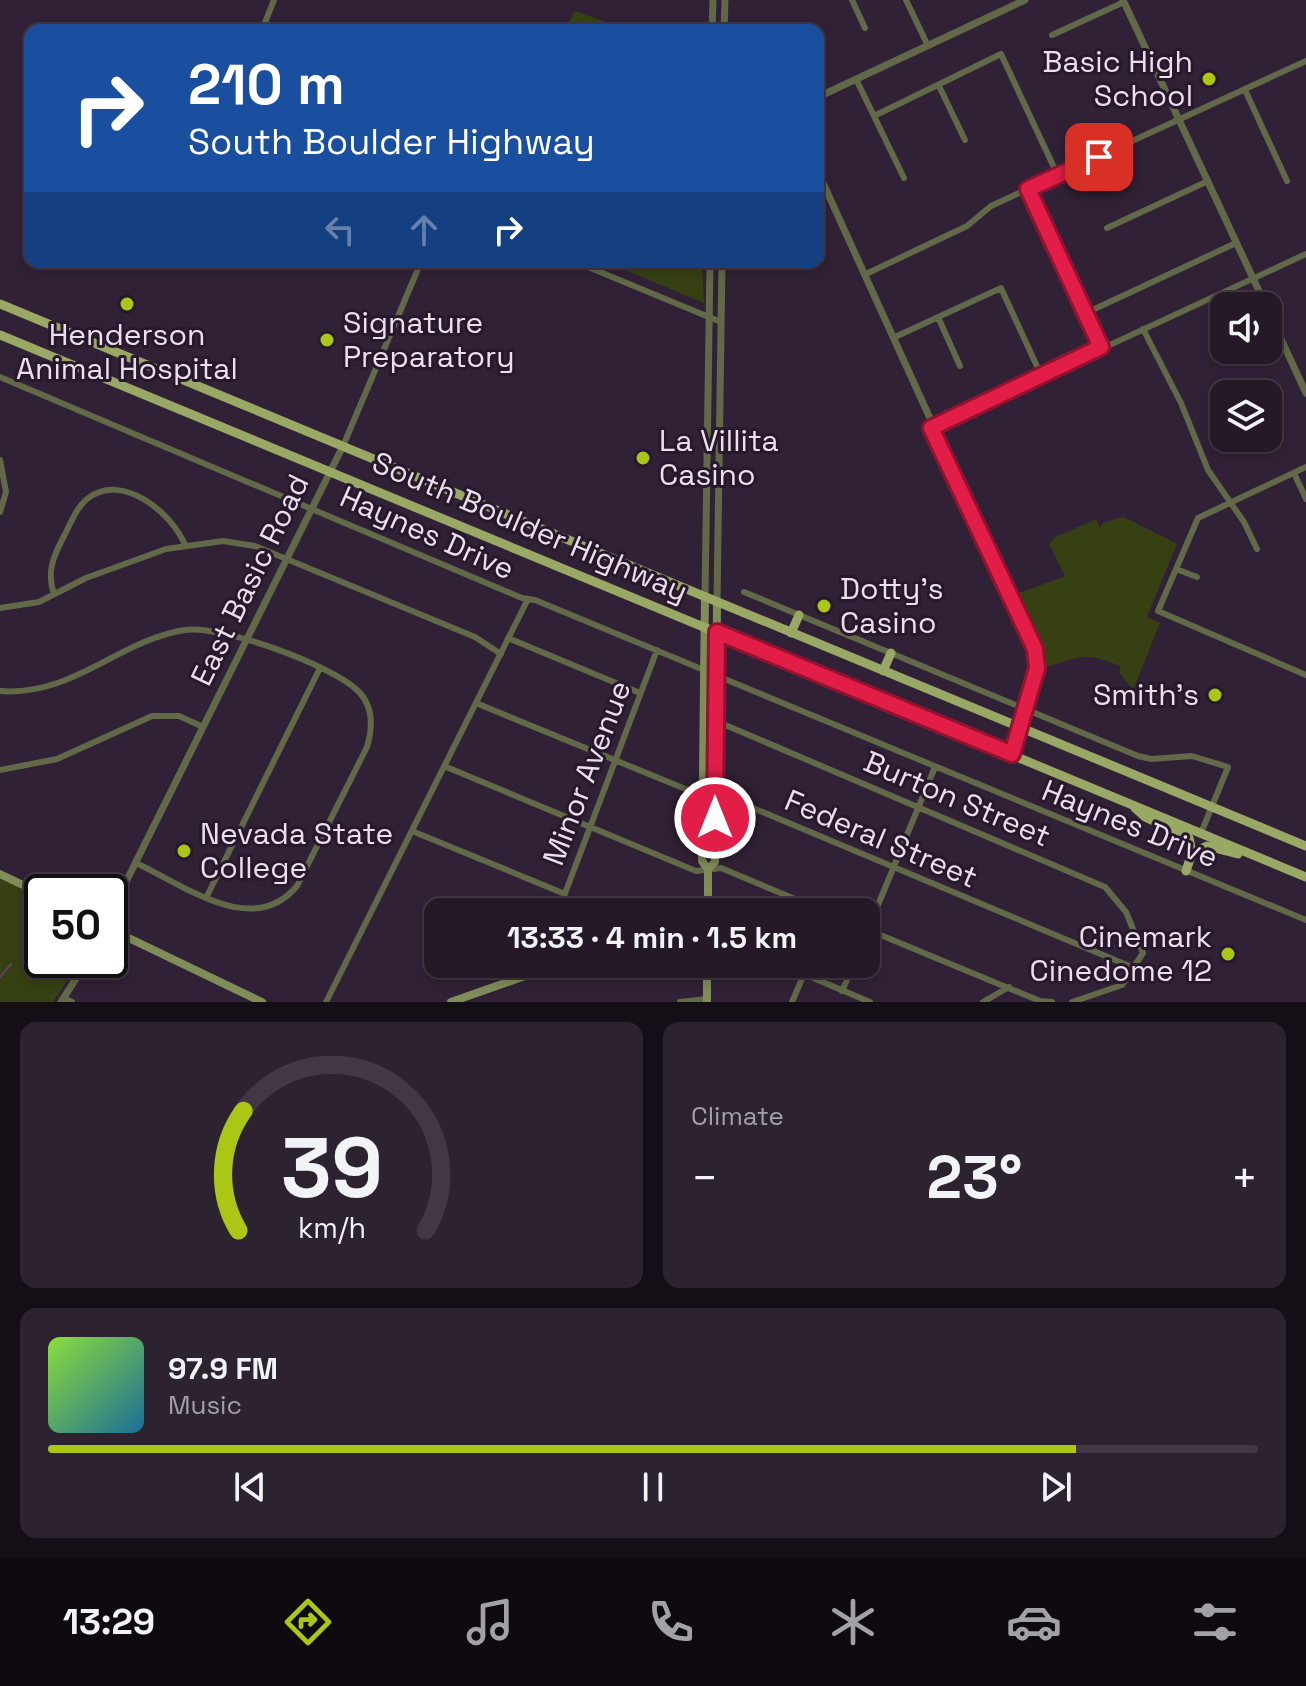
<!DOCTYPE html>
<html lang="en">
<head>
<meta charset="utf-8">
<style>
  body { margin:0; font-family:"Space Grotesk",sans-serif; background:#2d2230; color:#f1f3f6; height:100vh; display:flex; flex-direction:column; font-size:30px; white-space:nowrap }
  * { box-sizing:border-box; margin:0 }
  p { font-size:26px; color:#a3a0a8 }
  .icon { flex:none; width:44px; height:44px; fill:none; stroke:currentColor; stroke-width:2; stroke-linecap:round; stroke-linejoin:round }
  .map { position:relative; height:1002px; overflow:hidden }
  .sheet { display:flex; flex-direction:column; gap:20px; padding:20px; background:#140e16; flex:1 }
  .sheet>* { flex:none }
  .hud { position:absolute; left:24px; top:24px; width:800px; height:244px; border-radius:16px; box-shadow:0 4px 12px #0003,0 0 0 2px #423845; background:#1a4fa0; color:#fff; overflow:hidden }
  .controls { position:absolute; left:1210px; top:292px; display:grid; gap:16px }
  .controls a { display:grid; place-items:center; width:72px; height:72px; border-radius:16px; background:#251928; box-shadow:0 4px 12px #0003,0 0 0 2px #423845; font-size:40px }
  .speed { position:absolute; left:24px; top:874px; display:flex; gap:16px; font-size:40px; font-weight:700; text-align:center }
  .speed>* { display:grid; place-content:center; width:104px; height:104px; border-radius:50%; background:#251928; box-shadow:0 4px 12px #0003,0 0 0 2px #423845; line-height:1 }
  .speed .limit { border:4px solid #111; border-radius:12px; background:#fff; color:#111 }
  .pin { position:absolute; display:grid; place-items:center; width:68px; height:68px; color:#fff; margin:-34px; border-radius:16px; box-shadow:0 4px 12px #0006 }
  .me { position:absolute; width:88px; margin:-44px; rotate:0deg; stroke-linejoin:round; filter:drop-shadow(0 0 6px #0008) }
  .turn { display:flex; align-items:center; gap:28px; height:168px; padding:0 32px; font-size:36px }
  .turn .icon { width:104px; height:104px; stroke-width:2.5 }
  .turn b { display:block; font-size:56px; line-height:68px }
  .lanes { display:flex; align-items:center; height:76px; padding:0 32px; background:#0003; justify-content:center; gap:40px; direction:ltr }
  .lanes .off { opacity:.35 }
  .big { font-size:60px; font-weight:700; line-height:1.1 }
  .sheet .tile { flex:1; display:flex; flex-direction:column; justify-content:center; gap:12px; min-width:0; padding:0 28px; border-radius:16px; background:#2d2230 }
  .sheet .dial { align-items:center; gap:0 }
  .dial svg { height:208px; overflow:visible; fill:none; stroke:#423845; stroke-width:7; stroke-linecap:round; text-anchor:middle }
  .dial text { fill:#f1f3f6; stroke:none }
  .song { display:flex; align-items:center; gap:24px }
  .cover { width:96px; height:96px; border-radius:12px; background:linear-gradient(135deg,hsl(90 70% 55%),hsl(200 70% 35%)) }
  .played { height:8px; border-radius:4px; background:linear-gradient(90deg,#abc615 85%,#423845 85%) }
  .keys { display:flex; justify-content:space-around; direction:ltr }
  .heat { display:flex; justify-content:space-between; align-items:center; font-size:44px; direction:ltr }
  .sheet .tiles { flex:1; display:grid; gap:20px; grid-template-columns:1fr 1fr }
  .tile:last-child { grid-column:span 2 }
  .trip { position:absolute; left:424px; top:898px; width:456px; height:80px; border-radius:16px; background:#251928; box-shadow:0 4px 12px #0003,0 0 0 2px #423845; font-weight:700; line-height:80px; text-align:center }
  .dock { display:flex; height:128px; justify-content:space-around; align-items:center; background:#0f0a10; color:#a3a0a8 }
  .dock .icon { width:56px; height:56px }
  .dock .active { color:#abc615 }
  .dock b { font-size:36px; color:#f1f3f6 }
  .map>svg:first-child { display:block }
</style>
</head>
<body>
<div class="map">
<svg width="1306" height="1002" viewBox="0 0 1306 1002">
  <rect width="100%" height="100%" fill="#312136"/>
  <path fill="#374013" d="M575,11l54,19h-64z
    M606,262h96l2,41z
    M1123,517l54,27 -30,73 13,6 -27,67 -13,-17v-7c-42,-18 -42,-5 -83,2l-2,-19 -24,-53 54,-20 -16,-32 5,-6 42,-19 4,9 3,-5z
    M0,877l42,20v63h39l-28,42h-53z"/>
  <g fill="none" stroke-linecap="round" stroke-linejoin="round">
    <path stroke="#5c4362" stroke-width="2" d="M0,977l11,-13"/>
    <path stroke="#616949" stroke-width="6" d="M852,0l13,28
      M906,0l22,46
      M262,30l12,-30
      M1052,35l72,-33
      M856,79l48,99
      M939,86l26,54
      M1245,90l42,91
      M874,116l127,-62 57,122
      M1028,189l73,158
      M1107,228l101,-47
      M576,262l145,60
      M866,274l101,-48 24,-20 315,-145
      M1211,298l13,28
      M1086,313l150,-70
      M938,317l22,49
      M1143,329l38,74 27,67 36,52 13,27
      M895,337l106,-49 40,87
      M0,377l522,221 13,2 169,70
      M931,428l375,-174
      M343,446l78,-184
      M0,460l6,32 -6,20
      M1306,467l-108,51 -40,93 148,64
      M1294,473l12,26
      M1176,569l21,8
      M744,592l394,164 13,3 41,-3 36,11 -27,66
      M54,594c-8,-22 0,-39 10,-58 7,-13 12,-28 23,-37 35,-28 85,14 98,46
      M0,608l39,-6 47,-24 80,-29 57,-8 32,5 220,91 26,17
      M508,638l132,55
      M715,675l591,245
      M0,691c72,6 119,-51 185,-61 35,-6 146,35 172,60 16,15 16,37 10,57l-70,139c-44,53 -113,-1 -161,-23
      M476,703l224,92h22l412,173
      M704,721h12l389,166 21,25 17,41 -21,32 -50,17
      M444,766l252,105 25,-3 105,44
      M0,770l57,-11 95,-43h27l24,11
      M412,831l153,63
      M207,896l113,-228
      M558,912l99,-262
      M866,929l174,72 12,1
      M866,934l69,-167
      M780,964l90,38
      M842,991l12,-27
      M64,998l8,4
      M326,1002l202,-403
      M680,1002l27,-3
      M792,1002l12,-28
      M983,1002l26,-15"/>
    <path stroke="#616949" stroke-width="7" d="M1123,0l143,306
      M712,30l1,-30
      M724,30l1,-30
      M818,97l207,-97
      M818,172l217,477 2,19 -25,86
      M1268,311l38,82
      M705,597l5,-335
      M717,602l5,-340
      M110,914l233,-468
      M61,1002l27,-42"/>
    <path stroke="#808d59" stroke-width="8" d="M705,597l-3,264 6,8v43
      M708,869l7,-7 2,-260
      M0,874l42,20
      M110,929l152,73
      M451,1002l108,-38
      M707,1002v-38"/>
    <path stroke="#99a865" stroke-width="9" d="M0,304l1306,542
      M0,335l1306,542
      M791,633l8,-18
      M883,671l8,-18
      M1135,808l10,9 44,21 3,15 -6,18
      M1192,853l15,-7 31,8"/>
  </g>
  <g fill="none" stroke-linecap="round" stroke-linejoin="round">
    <defs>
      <path id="route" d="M715,818l2,-186 295,122 25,-86 -2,-19 -104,-221 170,-81 -73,-158 71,-32"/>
    </defs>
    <use href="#route" stroke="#92132f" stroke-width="20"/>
    <use href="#route" stroke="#e11d48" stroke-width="14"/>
  </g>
  <g fill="#abc615" stroke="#27182c" stroke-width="3">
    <circle cx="1209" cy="79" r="8"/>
    <circle cx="127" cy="304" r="8"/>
    <circle cx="327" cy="340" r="8"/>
    <circle cx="643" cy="458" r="8"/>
    <circle cx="824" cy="606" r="8"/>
    <circle cx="1215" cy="695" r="8"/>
    <circle cx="184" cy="851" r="8"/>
    <circle cx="1228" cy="954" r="8"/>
  </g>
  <g text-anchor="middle" stroke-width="6" stroke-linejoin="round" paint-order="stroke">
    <g font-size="30" fill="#eadfed" stroke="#27182c" text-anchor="start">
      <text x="1193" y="72" text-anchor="end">Basic High<tspan x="1193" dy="34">School</tspan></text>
      <text x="343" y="333">Signature<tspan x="343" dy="34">Preparatory</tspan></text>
      <text x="127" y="345" text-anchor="middle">Henderson<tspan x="127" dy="34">Animal Hospital</tspan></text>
      <text x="659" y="451">La Villita<tspan x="659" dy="34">Casino</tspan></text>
      <text x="840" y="599">Dotty's<tspan x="840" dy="34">Casino</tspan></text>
      <text x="1199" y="705" text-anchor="end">Smith's</text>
      <text x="200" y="844">Nevada State<tspan x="200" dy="34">College</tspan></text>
      <text x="1212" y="947" text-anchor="end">Cinemark<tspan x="1212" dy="34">Cinedome 12</tspan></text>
    </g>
    <g font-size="30" fill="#eadfed" stroke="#27182c">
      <text transform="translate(530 527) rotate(23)" y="10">South Boulder Highway</text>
      <text transform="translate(427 533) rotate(24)" y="10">Haynes Drive</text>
      <text transform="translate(250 580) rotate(-64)" y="10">East Basic Road</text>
      <text transform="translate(587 773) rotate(-69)" y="10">Minor Avenue</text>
      <text transform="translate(957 799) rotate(23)" y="10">Burton Street</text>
      <text transform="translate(1130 824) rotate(22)" y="10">Haynes Drive</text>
      <text transform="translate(881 839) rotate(23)" y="10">Federal Street</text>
    </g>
  </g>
</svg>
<div class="controls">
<a><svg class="icon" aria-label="sound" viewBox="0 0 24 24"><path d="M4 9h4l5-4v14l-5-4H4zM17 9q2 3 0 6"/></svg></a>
<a><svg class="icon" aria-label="layers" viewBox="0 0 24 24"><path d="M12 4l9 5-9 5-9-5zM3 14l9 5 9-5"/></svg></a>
</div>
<div class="speed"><div class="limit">50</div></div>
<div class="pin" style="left:1099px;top:157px;background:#d93025"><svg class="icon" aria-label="arrive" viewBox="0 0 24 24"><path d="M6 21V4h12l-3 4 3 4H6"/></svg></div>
<svg class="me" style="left:715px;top:818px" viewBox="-20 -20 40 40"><circle r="17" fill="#e11d48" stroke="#fff" stroke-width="3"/><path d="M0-11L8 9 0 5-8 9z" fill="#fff"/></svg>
<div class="trip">13:33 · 4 min · 1.5 km</div>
<div class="hud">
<div class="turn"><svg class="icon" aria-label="right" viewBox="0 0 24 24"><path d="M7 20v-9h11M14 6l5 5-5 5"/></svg><div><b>210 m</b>South Boulder Highway</div></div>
<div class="lanes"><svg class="icon off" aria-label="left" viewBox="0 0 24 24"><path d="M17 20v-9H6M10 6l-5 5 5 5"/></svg><svg class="icon off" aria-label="ahead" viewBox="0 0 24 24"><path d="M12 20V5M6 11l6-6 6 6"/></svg><svg class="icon" aria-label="right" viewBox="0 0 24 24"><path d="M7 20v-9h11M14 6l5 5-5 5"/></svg></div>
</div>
</div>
<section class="sheet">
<div class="tiles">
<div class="tile dial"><svg viewBox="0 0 100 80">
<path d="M14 69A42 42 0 1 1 86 69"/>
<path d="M14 69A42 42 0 0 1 16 23" stroke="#abc615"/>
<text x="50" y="56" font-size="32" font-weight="700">39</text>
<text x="50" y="72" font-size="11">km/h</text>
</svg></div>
<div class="tile"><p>Climate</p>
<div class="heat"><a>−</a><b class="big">23°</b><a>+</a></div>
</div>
<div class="tile">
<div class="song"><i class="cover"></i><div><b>97.9 FM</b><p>Music</p></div></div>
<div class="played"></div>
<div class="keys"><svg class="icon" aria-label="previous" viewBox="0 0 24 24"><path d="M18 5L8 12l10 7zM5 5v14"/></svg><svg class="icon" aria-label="pause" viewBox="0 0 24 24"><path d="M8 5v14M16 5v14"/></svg><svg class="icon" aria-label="next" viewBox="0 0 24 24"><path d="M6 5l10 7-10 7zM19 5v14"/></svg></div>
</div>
</div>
</section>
<nav class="dock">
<b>13:29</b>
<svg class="icon active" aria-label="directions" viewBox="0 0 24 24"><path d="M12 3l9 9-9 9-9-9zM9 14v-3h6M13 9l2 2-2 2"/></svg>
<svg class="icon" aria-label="music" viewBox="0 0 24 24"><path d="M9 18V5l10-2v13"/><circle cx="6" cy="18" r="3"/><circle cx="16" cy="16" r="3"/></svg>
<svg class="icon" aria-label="phone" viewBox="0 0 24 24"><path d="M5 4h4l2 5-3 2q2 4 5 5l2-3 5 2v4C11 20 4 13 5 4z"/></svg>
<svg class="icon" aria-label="climate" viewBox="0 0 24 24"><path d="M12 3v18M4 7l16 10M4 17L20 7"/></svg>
<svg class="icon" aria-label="car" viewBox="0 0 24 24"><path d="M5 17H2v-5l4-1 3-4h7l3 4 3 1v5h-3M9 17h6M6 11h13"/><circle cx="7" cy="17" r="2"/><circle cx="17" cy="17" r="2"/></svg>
<svg class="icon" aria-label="filters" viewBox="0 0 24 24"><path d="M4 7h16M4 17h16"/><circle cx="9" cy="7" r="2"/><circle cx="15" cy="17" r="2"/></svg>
</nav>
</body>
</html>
